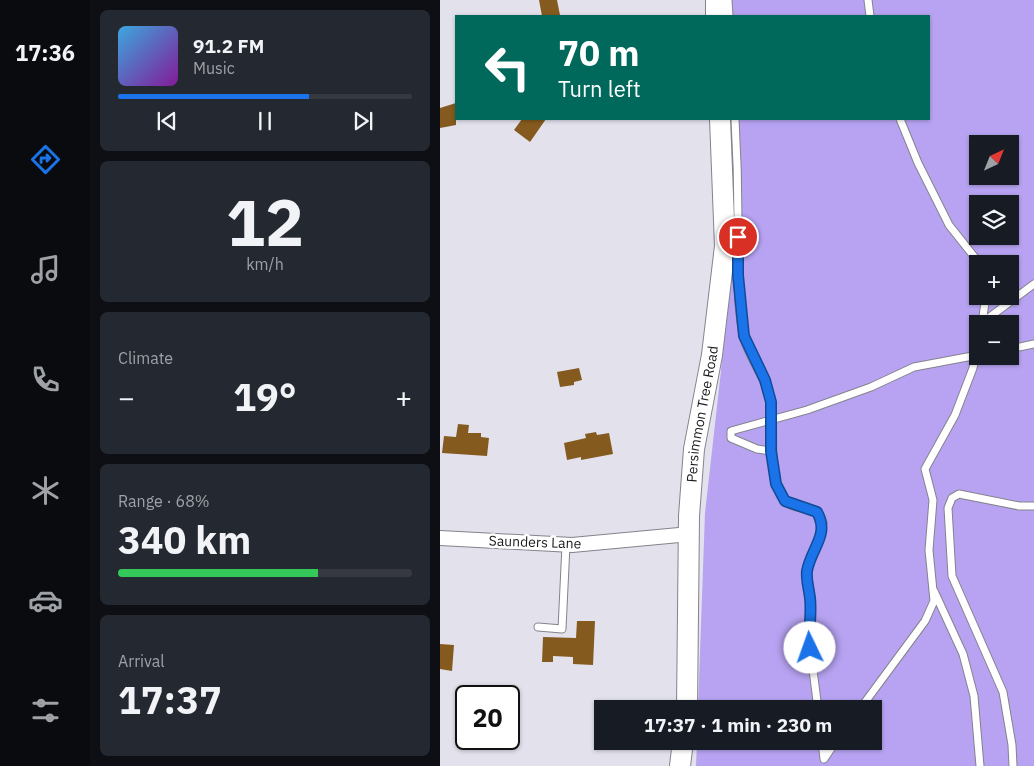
<!DOCTYPE html>
<html lang="en">
<head>
<meta charset="utf-8">
<style>
  body { margin:0; font-family:"IBM Plex Sans",sans-serif; background:#242831; color:#f1f3f6; height:100vh; display:flex; flex-direction:column; font-size:19px; white-space:nowrap }
  * { box-sizing:border-box; margin:0 }
  p { font-size:16px; color:#9ea1a6 }
  .icon { flex:none; width:28px; height:28px; fill:none; stroke:currentColor; stroke-width:2; stroke-linecap:round; stroke-linejoin:round }
  .map { position:relative; flex:1; overflow:hidden }
  .details { display:flex; flex-direction:column; gap:10px; padding:10px; background:#0d0f14; width:350px }
  .details>* { flex:none }
  .hud { position:absolute; left:15px; top:15px; width:475px; height:105px; border-radius:0px; box-shadow:0 1px 4px #0004; background:#00695c; color:#fff; overflow:hidden }
  .needle { width:32px; rotate:43deg }
  .fabs { position:absolute; left:529px; top:135px; display:grid; gap:10px }
  .fabs a { display:grid; place-items:center; width:50px; height:50px; border-radius:0px; background:#171b24; box-shadow:0 1px 4px #0004; font-size:25px }
  .speed { position:absolute; left:15px; top:685px; display:flex; gap:10px; font-size:25px; font-weight:700; text-align:center }
  .speed>* { display:grid; place-content:center; width:65px; height:65px; border-radius:50%; background:#171b24; box-shadow:0 1px 4px #0004; line-height:1 }
  .speed .limit { border:2px solid #111; border-radius:8px; background:#fff; color:#111 }
  .pin { position:absolute; display:grid; place-items:center; width:42px; height:42px; color:#fff; margin:-21px; border:2px solid #fff; border-radius:50%; box-shadow:0 1px 5px #0007 }
  .me { position:absolute; width:55px; margin:-28px; rotate:357deg; stroke-linejoin:round; filter:drop-shadow(0 0 4px #0008) }
  .turn { display:flex; align-items:center; gap:18px; height:105px; padding:0 20px; font-size:22px }
  .turn .icon { width:65px; height:65px; stroke-width:2.5 }
  .turn b { display:block; font-size:35px; line-height:42px }
  .big { font-size:38px; font-weight:700; line-height:1.1 }
  .details .card { flex:1; display:flex; flex-direction:column; justify-content:center; gap:8px; min-width:0; padding:0 18px; border-radius:8px; background:#242831 }
  .details .dial { align-items:center; gap:0 }
  .dial b { font-size:65px; line-height:1 }
  .song { display:flex; align-items:center; gap:15px }
  .cover { width:60px; height:60px; border-radius:8px; background:linear-gradient(135deg,hsl(200 70% 55%),hsl(290 70% 35%)) }
  .played { height:5px; border-radius:2px; background:linear-gradient(90deg,#1a73e8 65%,#363941 65%) }
  .keys { display:flex; justify-content:space-around; direction:ltr }
  .heat { display:flex; justify-content:space-between; align-items:center; font-size:28px; direction:ltr }
  .charge { height:8px; border-radius:4px; background:linear-gradient(90deg,#34c759 68%,#363941 0) }
  .trip { position:absolute; left:154px; top:700px; width:288px; height:50px; border-radius:0px; background:#171b24; box-shadow:0 1px 4px #0004; font-weight:700; line-height:50px; text-align:center }
  main { display:flex; flex:1; min-height:0 }
  .menu { display:flex; flex-direction:column; width:90px; justify-content:space-around; align-items:center; background:#090b0e; color:#9ea1a6 }
  .menu .icon { width:35px; height:35px }
  .menu .on { color:#1a73e8 }
  .menu b { font-size:22px; color:#f1f3f6 }
  .map>svg:first-child { display:block }
</style>
</head>
<body>
<main>
<nav class="menu">
<b>17:36</b>
<svg class="icon on" aria-label="directions" viewBox="0 0 24 24"><path d="M12 3l9 9-9 9-9-9zM9 14v-3h6M13 9l2 2-2 2"/></svg>
<svg class="icon" aria-label="music" viewBox="0 0 24 24"><path d="M9 18V5l10-2v13"/><circle cx="6" cy="18" r="3"/><circle cx="16" cy="16" r="3"/></svg>
<svg class="icon" aria-label="phone" viewBox="0 0 24 24"><path d="M5 4h4l2 5-3 2q2 4 5 5l2-3 5 2v4C11 20 4 13 5 4z"/></svg>
<svg class="icon" aria-label="climate" viewBox="0 0 24 24"><path d="M12 3v18M4 7l16 10M4 17L20 7"/></svg>
<svg class="icon" aria-label="car" viewBox="0 0 24 24"><path d="M5 17H2v-5l4-1 3-4h7l3 4 3 1v5h-3M9 17h6M6 11h13"/><circle cx="7" cy="17" r="2"/><circle cx="17" cy="17" r="2"/></svg>
<svg class="icon" aria-label="filters" viewBox="0 0 24 24"><path d="M4 7h16M4 17h16"/><circle cx="9" cy="7" r="2"/><circle cx="15" cy="17" r="2"/></svg>
</nav>
<section class="details">
<div class="card">
<div class="song"><i class="cover"></i><div><b>91.2 FM</b><p>Music</p></div></div>
<div class="played"></div>
<div class="keys"><svg class="icon" aria-label="previous" viewBox="0 0 24 24"><path d="M18 5L8 12l10 7zM5 5v14"/></svg><svg class="icon" aria-label="pause" viewBox="0 0 24 24"><path d="M8 5v14M16 5v14"/></svg><svg class="icon" aria-label="next" viewBox="0 0 24 24"><path d="M6 5l10 7-10 7zM19 5v14"/></svg></div>
</div>
<div class="card dial"><b>12</b><p>km/h</p></div>
<div class="card"><p>Climate</p>
<div class="heat"><a>−</a><b class="big">19°</b><a>+</a></div>
</div>
<div class="card"><p>Range · 68%</p><b class="big">340 km</b><div class="charge"></div></div>
<div class="card"><p>Arrival</p><b class="big">17:37</b></div>
</section>
<div class="map">
<svg width="594" height="766" viewBox="0 0 594 766">
  <rect width="100%" height="100%" fill="#e3e1ec"/>
  <path fill="#b7a3f2" fill-rule="evenodd" d="M282,0h312v766h-338l1,-25h175v-32h-174l7,-196 16,-142 10,-130 -4,-122h202v-103h-206zM538,144h32v32h-32zM538,204h32v32h-32zM538,264h32v32h-32zM538,324h32v32h-32z"/>
  <path fill="#845a1e" d="M99,0h18l3,15 -18,1z
    M16,103v22l-16,3v-20z
    M82,119h24l-16,23 -16,-12z
    M139,368l3,12 -8,2v3l-14,2 -3,-15z
    M18,424l11,1 -1,8h13v4l8,1 -2,18 -45,-3 2,-17 12,1z
    M156,432l1,3 12,-2 4,21 -32,6v-3l-14,3 -3,-17 22,-5 -1,-4z
    M137,621h18l-2,44 -20,-1v-7l-20,-1v6h-11l1,-25 33,1z
    M0,644l14,1 -2,26 -12,-2z"/>
  <g fill="none" stroke-linecap="round" stroke-linejoin="round">
    <defs>
      <path id="service" d="M288,0l1,16
        M428,0l2,16
        M295,119c2,34 3,68 3,102 0,38 -2,77 5,114 5,22 23,43 28,67 5,24 -5,81 14,99 8,8 23,7 32,11l6,10 -1,9 -15,40 4,28 -3,32 10,78
        M460,119l18,44 31,62 31,39
        M543,322l51,-38
        M542,323l4,-27
        M570,349l24,-5
        M331,451l-14,-2 -26,-11v-7l76,-21 64,-23 43,-20 64,-12
        M494,591l29,63 11,42 6,70
        M98,627l24,2 4,-84
        M420,709l65,-88 9,-20 -5,-51 4,-50 -8,-31 30,-54 18,-47 5,-22
        M382,741l2,18 12,-18
        M573,766l-1,-21 -9,-53 -51,-116 -4,-68 4,-10 7,-4 60,12h15"/>
      <path id="minor" d="M0,538l132,7 118,-11"/>
      <g id="secondary">
        <path d="M276,0v16"/>
        <path id="s1" d="M247,709l2,-193 5,-67 18,-94 13,-109 -5,-127"/>
        <path d="M240,766l3,-25"/>
      </g>
    </defs>
    <use href="#service" stroke="#84838c" stroke-width="9"/>
    <use href="#minor" stroke="#84838c" stroke-width="16"/>
    <use href="#secondary" stroke="#84838c" stroke-width="22"/>
    <use href="#service" stroke="#fff" stroke-width="7"/>
    <use href="#minor" stroke="#fff" stroke-width="14"/>
    <use href="#secondary" stroke="#fff" stroke-width="20"/>
  </g>
  <g fill="none" stroke-linecap="round" stroke-linejoin="round">
    <defs>
      <path id="route" d="M298,237v38l6,61 21,44 6,22v49l5,33 9,17 32,11c13,23 -6,36 -10,59 -1,9 2,18 3,27 2,16 -2,33 0,50"/>
    </defs>
    <use href="#route" stroke="#114b97" stroke-width="12"/>
    <use href="#route" stroke="#1a73e8" stroke-width="9"/>
  </g>
  <g text-anchor="middle" stroke-width="5" stroke-linejoin="round" paint-order="stroke">
    <g font-size="14" fill="#1b1a1e" stroke="#fff">
      <text dy="5" stroke="none"><textPath href="#s1" startOffset="296">Persimmon Tree Road</textPath></text>
      <text transform="translate(95 542) rotate(2)" y="5">Saunders Lane</text>
    </g>
  </g>
</svg>
<div class="fabs">
<a><svg class="needle" viewBox="-14 -14 28 28"><path d="M0-13l5 13h-10z" fill="#e53935"/><path d="M0 13l5-13h-10z" fill="#9ea1a6"/></svg></a>
<a><svg class="icon" aria-label="layers" viewBox="0 0 24 24"><path d="M12 4l9 5-9 5-9-5zM3 14l9 5 9-5"/></svg></a>
<a>+</a>
<a>−</a>
</div>
<div class="speed"><div class="limit">20</div></div>
<div class="pin" style="left:298px;top:237px;background:#d93025"><svg class="icon" aria-label="arrive" viewBox="0 0 24 24"><path d="M6 21V4h12l-3 4 3 4H6"/></svg></div>
<svg class="me" style="left:370px;top:648px" viewBox="-20 -20 40 40"><circle r="19" fill="#fff"/><path d="M0-13L10 11 0 6-10 11z" fill="#1a73e8"/></svg>
<div class="trip">17:37 · 1 min · 230 m</div>
<div class="hud">
<div class="turn"><svg class="icon" aria-label="left" viewBox="0 0 24 24"><path d="M17 20v-9H6M10 6l-5 5 5 5"/></svg><div><b>70 m</b>Turn left</div></div>
</div>
</div>
</main>
</body>
</html>
